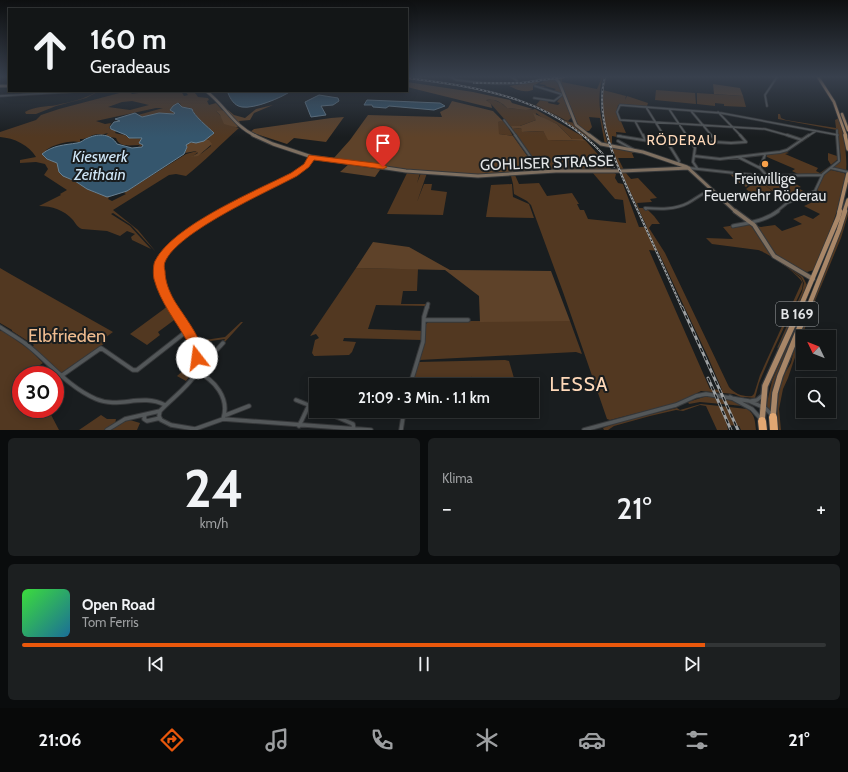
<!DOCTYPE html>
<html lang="de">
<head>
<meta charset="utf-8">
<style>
  body { margin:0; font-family:Cabin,sans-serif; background:#1c1f20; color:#f1f3f6; height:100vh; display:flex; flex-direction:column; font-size:15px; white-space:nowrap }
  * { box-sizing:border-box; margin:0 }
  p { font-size:13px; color:#9d9fa1 }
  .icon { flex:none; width:22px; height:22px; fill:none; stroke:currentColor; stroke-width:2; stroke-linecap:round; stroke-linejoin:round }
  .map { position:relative; height:430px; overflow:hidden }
  .sheet { display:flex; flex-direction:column; gap:8px; padding:8px; background:#0a0c0d; flex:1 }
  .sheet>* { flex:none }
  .banner { position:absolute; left:8px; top:8px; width:400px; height:84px; border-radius:0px; box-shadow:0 2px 10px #0003,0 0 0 1px #323536; background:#131617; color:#f1f3f6; overflow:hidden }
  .needle { width:26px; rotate:313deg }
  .controls { position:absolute; left:796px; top:330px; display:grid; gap:8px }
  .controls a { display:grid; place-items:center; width:40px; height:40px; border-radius:0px; background:#131617; box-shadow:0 2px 10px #0003,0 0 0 1px #323536; font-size:20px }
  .speed { position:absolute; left:12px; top:366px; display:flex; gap:8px; font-size:20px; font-weight:700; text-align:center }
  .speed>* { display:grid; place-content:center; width:52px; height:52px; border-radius:50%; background:#131617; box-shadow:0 2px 10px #0003,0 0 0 1px #323536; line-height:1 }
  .speed .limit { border:6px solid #d22; background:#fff; color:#111 }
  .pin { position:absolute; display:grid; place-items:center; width:34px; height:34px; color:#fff; margin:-41px -17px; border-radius:50% 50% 50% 0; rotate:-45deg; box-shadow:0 0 4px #0007 }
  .pin .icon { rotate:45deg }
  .me { position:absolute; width:44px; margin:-22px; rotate:345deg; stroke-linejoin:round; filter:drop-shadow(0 0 3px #0008) }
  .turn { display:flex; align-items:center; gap:14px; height:84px; padding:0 16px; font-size:18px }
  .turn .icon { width:52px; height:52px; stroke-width:2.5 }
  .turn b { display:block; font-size:28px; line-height:34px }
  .big { font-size:30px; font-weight:600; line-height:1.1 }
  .sheet .tile { flex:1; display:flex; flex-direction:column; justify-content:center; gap:6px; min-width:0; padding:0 14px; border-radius:6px; background:#1c1f20 }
  .sheet .dial { align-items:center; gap:0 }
  .dial b { font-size:52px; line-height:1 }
  .song { display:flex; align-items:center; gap:12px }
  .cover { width:48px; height:48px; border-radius:6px; background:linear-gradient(135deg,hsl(120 70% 55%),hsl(200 70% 35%)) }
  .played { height:4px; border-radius:2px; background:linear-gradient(90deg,#ea580c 85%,#323536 85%) }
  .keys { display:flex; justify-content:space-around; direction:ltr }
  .heat { display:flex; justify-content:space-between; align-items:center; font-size:22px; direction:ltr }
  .sheet .tiles { flex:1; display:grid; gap:8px; grid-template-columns:1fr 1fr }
  .tile:last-child { grid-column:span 2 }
  .trip { position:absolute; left:309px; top:378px; width:230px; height:40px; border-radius:0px; background:#131617; box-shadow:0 2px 10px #0003,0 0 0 1px #323536; font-weight:600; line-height:40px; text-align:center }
  .menu { display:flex; height:64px; justify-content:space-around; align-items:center; background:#080909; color:#9d9fa1 }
  .menu .icon { width:28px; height:28px }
  .menu .active { color:#ea580c }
  .menu b { font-size:18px; color:#f1f3f6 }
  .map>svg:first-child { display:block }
</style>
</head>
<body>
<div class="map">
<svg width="848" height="430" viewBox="0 0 848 430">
  <rect width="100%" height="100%" fill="#191d1f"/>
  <path fill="#523821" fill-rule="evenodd" d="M568,77l-6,2v3l35,7 5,-12h1c-8,23 -1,45 5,68h-3l-5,-27 -11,-1 3,10 -3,4h-5l-5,-4 -19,-45 -4,-3z
    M607,77l-4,13 23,6 -1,4 2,-4 21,7 -1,3 -24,-1 2,-5 -2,5h-5l-1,7 9,21 -10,-1 1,5 -5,-1v10c-9,-12 -13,-56 -5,-69z
    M817,77h1c5,10 13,19 18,30 6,13 12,50 10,64l-13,-4 7,-5 1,-3 -4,-29 -59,-11v-5h2l1,4 5,2 50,8 -1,-8 4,-2 -9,-20z
    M553,79l5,4 5,11 -10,-3 3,-2 -11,-3 -3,2 -5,-2h8l1,-1 -7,-1 5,-3z
    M656,90l39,3 1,11 -41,-4z
    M69,91h30l-13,7 -30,8 -20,8h-10l-1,-2c10,-6 21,-5 32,-7 13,-3 28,-6 39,-13l-96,4z
    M127,91h7l-3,2 1,1c17,-3 34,-3 49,-3l3,5 4,-1 -3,-4c8,0 9,0 13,6l10,1 1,2 -2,1 2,4 7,-2 7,8h-7c9,9 11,14 23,17 -17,15 -34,33 -53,48l-10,-2 -7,1 -56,35 25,20 18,22 -25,-27 -18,-12 -2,1 19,12 21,23 -19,-9 -1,-3 4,-3 -8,-3 -7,5 -13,-5 -25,-2c-5,-2 -6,-5 -9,-9 -9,-10 -21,-14 -34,-14l22,-11 -1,-1 7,-4 -23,-15 4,-6 -3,-5 -9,-2 -16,1v-3l16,-3c-7,-12 -22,-19 -36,-20v-5l36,-12 5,-5 18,-6zM132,101l17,4 -19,5 -22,-3 14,-5zM180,103l1,4 10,1 6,9 17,16 -7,6h1l3,7 -9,7 -10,4 6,-5 -1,-1 -11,3 -62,39 2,1 -14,7 -4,-2 2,-3c-18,-1 -31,-14 -46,-20l-7,-13 -10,-4 -4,-5 4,-3 -1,-1c9,-6 23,-10 34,-8v-3c2,0 4,0 6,-1 4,0 4,-4 14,-4l1,1 7,-2 -3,3 11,2c3,10 15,7 24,7l-2,2 5,-2 -3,-1 2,-5 -13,-1c-5,-5 -9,-3 -14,-5l1,-2 -7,-3 2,-5 -6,1 -9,-3 60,-13h7l-25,7 4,2 17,-4 15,1 1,-1 -5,-3z
    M697,93l46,3 3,11 -22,-1v-2l-9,-1v3l-18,-2z
    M562,95l1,1 9,21 -4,4 -3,-1 -18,-10 16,10 11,3 4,6 13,10 -1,1c-20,-16 -41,-28 -64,-38l19,7 -9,-4 5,-6 8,2 -1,2 10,2 2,-2 -3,-1z
    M492,99l9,4 6,5c10,0 18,4 28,1l47,27 1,3h-11l-15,-15 -13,-5 -8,-6v7l-16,6 -12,1 5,9 -15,-2v-12l7,-2 -14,-16 -6,-3z
    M521,128l2,4 20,-1 6,9 37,1 26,29 -68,1 -26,-31 -6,-11z
    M612,148l30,5h-10l2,5h-16l6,12 -4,1z
    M786,152l3,1 -4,1 33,14 -2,3 4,2 11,-8 -3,-5v-7l9,3 1,3 -19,16 -17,1 -10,-5 3,-2 -28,-12v-2z
    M315,158c-9,14 -31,23 -46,30 -26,13 -104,48 -107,80 -2,17 26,59 36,73l27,-4 16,-15h2l-19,21 -1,-1 2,-3 -29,4c-12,-23 -33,-44 -36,-71 -4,-37 98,-76 125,-92 11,-6 21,-13 30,-22z
    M831,170l13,3 2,2c-6,34 -19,64 -32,95l-7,2 -5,-1 -27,-17 -19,-28 5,1 14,-2 7,6 20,-7 -9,-5 11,-4 9,4 7,-5 -16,-8 13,-6 -1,-2 9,-4 -8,-4 7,-16z
    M408,171l12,2 -3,10 4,-10h6l-10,29 7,-18h8l-1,6 16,2 -4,23 -56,-1z
    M592,172h21l3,2 -1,4 3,5 5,1 16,43h8l-26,-55 5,1 5,6 7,-1 19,20 -7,1 2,3 -15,1 2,5h5l2,2 1,-1 7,7 6,8h-8l-3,4 16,25 64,134c6,7 14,10 23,9l2,-2 6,-19 42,-93c-4,-8 -35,-30 -44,-32l-46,-6 -6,-6 27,1 -10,-12 20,-3 8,1 19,29 31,24 2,5 -1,6 -31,66 -12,28 -4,15 -11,-1 -1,1 -9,-4 -33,-3 -21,11 -70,18 -3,-1 -44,-127 -32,-87 -4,-4 -13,-7 -1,-10 -2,-8 4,-1 4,9 20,-1 8,13 25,-3 7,11h-2l3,6h4l4,9 38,4 -3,-23 -8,-1zM649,250l9,1 50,106 14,33 -12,-1z
    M778,177h7l16,10 -3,1 9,5 -5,2 -6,-3 -11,5 -9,-5h-2l-13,-10 9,2 12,-3z
    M758,180l13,10 1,3 -13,6 -13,-10z
    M512,184l1,13 16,7 5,14 -48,-1 5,-32z
    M848,209v6l-7,23 -31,75 -22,65 -5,11 -4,20 2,21h-3l-1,-22 2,-20 6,-15 6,-10 3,-13z
    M157,256l2,2c-5,22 7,42 18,60l-19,14 2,3 -13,10 -17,-11 34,-25 2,-2 -10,-32z
    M776,259l27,18 4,8 -28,62 -2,1 25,-56 2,-9 -3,-6z
    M0,268l12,7 101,57 -11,8 3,2v1l-44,30 -29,-26 2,-2 -22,-14v-1l-12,-7z
    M356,268l62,1 -1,22h-14l-2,13h26l-1,2 -50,-1 -8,24 55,2 -1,9 -78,-2 -1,3 13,1 -4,10 -3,3 -35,1 -2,-3 3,-13 4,-2 -3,-4 -6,2z
    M812,286l-37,94 -5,31 -4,-4 6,-26z
    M429,321h141l12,33 -6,-2 -157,8 5,-18 2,-18z
    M2,330l28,20 13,13 -18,12h-4v3l-2,1 2,2v28h27l11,21h-59v-99z
    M195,360l-2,12 -7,9 -9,-5z
    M505,360l4,1 7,24h-43l-2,-9 1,9h-61l7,-23z
    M707,396l24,4 13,6 -44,-4 -11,2 -1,-2z
    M701,404l46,5c8,5 8,12 9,21h-15l-2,-4 -12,-1 1,5h-11l-11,-24 -6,-1 -17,6 -7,-1 -26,6 -36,10 -6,4h-4l-1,-2 19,-7 55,-13 3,2z
    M101,415l6,4h9l-1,5 -9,6h-27z
    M130,420l10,3 -3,7h-26l12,-8z"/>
  <path fill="#5e4229" d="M538,81l2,1 -7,4v4c-10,3 -15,0 -24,-4z
    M407,82l66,10 37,8 2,3 21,6c-9,3 -17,-1 -26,-1 -6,-6 -12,-10 -21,-8l5,4 1,4 -85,-21z
    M713,84l27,4 3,8 -29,-2z
    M452,101l41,10 10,10 -5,1 1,12 14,2 25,35c-26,3 -51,5 -77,3 -43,-2 -85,-9 -128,-15l17,-19 18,-25 74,2 -2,-5 8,-4z
    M273,105l-19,8 -4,7 -11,1 1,2 -4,1 2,3h-3l-11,-3 -4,-9 -4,-4 12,-1 6,5 11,3 11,-9z
    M533,113l24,11 15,15h11l3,2 -38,-1 -5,-9 -21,1 -1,-4 -9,1 -1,-3h9l16,-6z
    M344,117l-18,25 -32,-4 -7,6 -37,-12 4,-3 77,-11z
    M207,139l2,1 3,4 -14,12 -7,1 7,-4 -2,-2 -11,2 2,-6 -1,-2c6,-5 14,-1 21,-6z
    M350,163l32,4 -7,10 -35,-5z
    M730,174l26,2 1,2 -11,9 -8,-5z
    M373,242l36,5 41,23 101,1 19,50 -90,1 -1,-26 -34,-26 -89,-2z"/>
  <path fill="#35566d" stroke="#698192" d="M231,91h60c-10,7 -37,18 -49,16 -8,-1 -12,-9 -14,-14z
    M319,95l19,3 1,3 -6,4 -12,1 5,9 -15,2 -6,-15z
    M367,100l73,3 5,3 -11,4 -45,-4 -3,2 -13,-1 -1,-2h-8z
    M178,103l4,4 10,2c1,6 17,19 22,24l-10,8 -8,2 -5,-1 -5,3 1,2 -3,7 -57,37 -16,5 -4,1 -20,-8 -12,-8 -12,-5 -4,-4 -2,-9 -10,-4 -5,-5c11,-9 23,-9 35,-11 4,0 7,-4 11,-5 11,-5 23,-4 29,6l15,4 10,-1 1,-2 -4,-2 3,-5h-13l-3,-3 -15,-6 -1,-2 4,-5 6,-1 -5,-2 20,-6 7,4 17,-4 15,1 1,-1 -5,-3 3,-4z"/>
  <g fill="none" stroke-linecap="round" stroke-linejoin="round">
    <defs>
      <path id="street-far3" d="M451,77l5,3c25,3 67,8 90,-3
        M512,77l5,4
        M535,86l26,8
        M0,96l82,-5
        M534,98l20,3 8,-6
        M767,106l-2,-11 12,-18
        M646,107l18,29
        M669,109l18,27
        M691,111l21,25
        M718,112l23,24
        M504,120l12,16
        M635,121l8,15
        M837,130v6
        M618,136h3
        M790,136l-25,-7 -145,-9 -3,-8 3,-7 101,8 117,22
        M808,136l8,-5"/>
      <path id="street-far2" d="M515,135l26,37
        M643,135l2,5
        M663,135l16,26 -1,2
        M687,135l8,13 -2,14 4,6
        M711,135l6,7
        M740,135l6,7
        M787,135l15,5
        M618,136l50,8
        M665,139l66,4 15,-1
        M618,141l16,9
        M765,155l-5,13 7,8
        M694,156l26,3 60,-7 7,-2 22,-15
        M738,157l22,11
        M689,168l73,8 60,-1
        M831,168l17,4
        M646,209l-1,-1c14,1 30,2 43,-5 9,-5 15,-11 25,-13
        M220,212c19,-11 85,-36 92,-55
        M776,212l11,-9 28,-12 8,-17 16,-13 -2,-26"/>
      <path id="street-far1" d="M733,226c16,-3 32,-5 45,-15
        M173,308c-7,-12 -16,-26 -15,-41 2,-23 45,-46 63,-56
        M427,308l1,-4"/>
      <path id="street" d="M172,307c10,16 35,48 23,68 -9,14 -24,24 -35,36l-1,5 2,4 10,5 24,4 28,-10 148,11
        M424,320h44
        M0,327c9,6 18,11 26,17 23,18 42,43 70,55 23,10 45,-6 69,6
        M198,370l25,-27
        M196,372c19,7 34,27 27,47
        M61,376l40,-28 32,22h4l50,-39
        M410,385l13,-43 1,-25 3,-10
        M730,397l22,12 9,10
        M296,400l20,8
        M751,401l6,-1 5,-4
        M323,411l30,13 1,5
        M145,415l-1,4 3,2 13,-3
        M226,415l23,-9
        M299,426l10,-21
        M107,430l18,-11 35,-8
        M401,430l3,-19
        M584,430l92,-25 20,-9 10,-2 43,7 16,7 8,8"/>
      <path id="secondary-far2" d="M554,77l5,5 17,43 14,11
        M0,86h9
        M206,91c19,14 27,35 50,45"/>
      <path id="secondary-far1" d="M253,135l20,9 39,13 94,14 72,5 78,-5h66l67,-3
        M589,135l12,9 42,8 44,15 49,45"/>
      <path id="secondary" d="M735,211l19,14 20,31 39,23"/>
      <path id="primary-far3" d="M818,77l16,25 12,34
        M842,114l6,16"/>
      <path id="primary-far2" d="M845,135l3,14
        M839,212l9,-38
        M844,212l4,-12"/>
      <path id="primary-far1" d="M800,308l38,-90 2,-7
        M808,308l31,-78 6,-19"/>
      <path id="primary" d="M773,417l2,-24 5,-17 28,-69
        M762,421l3,-35 36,-79"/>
      <path id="highway" d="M773,413l3,1 1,3 1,13h-8l-1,-13 1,-3z
        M762,417l3,1 1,3 1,9h-8l-1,-9 1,-3z"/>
    </defs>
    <use href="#street-far3" stroke="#36383a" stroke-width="3"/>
    <use href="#street-far2" stroke="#36383a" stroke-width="4"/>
    <use href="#street-far1" stroke="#36383a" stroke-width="5"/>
    <use href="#street" stroke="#36383a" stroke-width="5.5"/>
    <use href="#secondary-far2" stroke="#36383a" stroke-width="4"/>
    <use href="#secondary-far1" stroke="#36383a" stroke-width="5"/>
    <use href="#secondary" stroke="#36383a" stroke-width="6"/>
    <use href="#primary-far3" stroke="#36383a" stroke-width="4"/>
    <use href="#primary-far2" stroke="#36383a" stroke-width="5.5"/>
    <use href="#primary-far1" stroke="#36383a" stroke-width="6"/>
    <use href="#primary" stroke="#36383a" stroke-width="8"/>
    <use href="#highway" stroke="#36383a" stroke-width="2"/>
    <use href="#street-far3" stroke="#535759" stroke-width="1.5"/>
    <use href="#street-far2" stroke="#535759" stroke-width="2"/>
    <use href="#street-far1" stroke="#535759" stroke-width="3"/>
    <use href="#street" stroke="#535759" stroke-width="3.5"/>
    <use href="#secondary-far2" stroke="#7e6f60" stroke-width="2.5"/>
    <use href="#secondary-far1" stroke="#7e6f60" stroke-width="3"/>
    <use href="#secondary" stroke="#7e6f60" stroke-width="4"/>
    <use href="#primary-far3" stroke="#a98768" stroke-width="2.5"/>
    <use href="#primary-far2" stroke="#a98768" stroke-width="3.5"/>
    <use href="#primary-far1" stroke="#a98768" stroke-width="4.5"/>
    <use href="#primary" stroke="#a98768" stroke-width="5.5"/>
    <use href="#highway" fill="#e2a772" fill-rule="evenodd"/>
    <defs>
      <path id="rail-far1" d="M605,77c-13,46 19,103 38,145 13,28 26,57 39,86
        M407,78c80,10 155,22 207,89
        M474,83h47l43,-6"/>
      <path id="rail" d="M682,307l56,123
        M708,378l23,52"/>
    </defs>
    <use href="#rail-far1" stroke="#9da0a2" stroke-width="2"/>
    <use href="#rail" stroke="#9da0a2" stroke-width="3"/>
    <use href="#rail-far1" stroke="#191d1f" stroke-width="1" stroke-dasharray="2" stroke-linecap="butt"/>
    <use href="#rail" stroke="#191d1f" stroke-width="1.5" stroke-dasharray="4.5" stroke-linecap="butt"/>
  </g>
  <linearGradient id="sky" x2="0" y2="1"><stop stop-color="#0e1011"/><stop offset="0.56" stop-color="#38404d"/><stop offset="1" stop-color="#38404d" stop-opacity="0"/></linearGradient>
  <rect width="848" height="137" fill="url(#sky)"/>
  <path fill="#ea580c" stroke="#983908" d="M309,155l74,9 4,3 -4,2 -69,-9 -5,7 -12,9c-30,16 -120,56 -132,86 -1,2 -1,6 0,9 0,10 4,20 9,29 8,14 35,46 28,61l-5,2 -5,-2c-3,-6 -2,-13 -5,-20 -11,-20 -27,-39 -33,-62 -1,-4 -1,-14 1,-18 17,-35 100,-70 136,-88l13,-9z"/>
  <circle fill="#f8a14a" stroke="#191d1f" stroke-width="1.5" cx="765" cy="164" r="4"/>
  <g text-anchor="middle" stroke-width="4" stroke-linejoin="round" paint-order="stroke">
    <g font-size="14" letter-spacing="1" fill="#ffd9b9" stroke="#191d1f">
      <text x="682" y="145">RÖDERAU</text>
    </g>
    <rect fill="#191d1f" stroke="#a6a9ab" stroke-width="1" x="776" y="302" width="42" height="24" rx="3"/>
    <g font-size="14" font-weight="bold" fill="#e3e5e7">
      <text x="797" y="319">B 169</text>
    </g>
    <g font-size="15" fill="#e3e5e7" stroke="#191d1f">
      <text transform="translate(547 163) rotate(-2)" y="5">GOHLISER STRASSE</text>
    </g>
    <g font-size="15" fill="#e3e5e7" stroke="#191d1f">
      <text x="765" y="184">Freiwillige<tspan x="765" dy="17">Feuerwehr Röderau</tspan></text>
    </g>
    <g font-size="16" font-style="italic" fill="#d0e7f8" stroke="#191d1f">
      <text x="100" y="162">Kieswerk<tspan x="100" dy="18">Zeithain</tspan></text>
    </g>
    <g font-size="18" fill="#efbc8f" stroke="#191d1f">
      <text x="67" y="342">Elbfrieden</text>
    </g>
    <g font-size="19" letter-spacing="1" fill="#ffd9b9" stroke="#191d1f">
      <text x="579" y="391">LESSA</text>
    </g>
  </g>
</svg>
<div class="controls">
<a><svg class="needle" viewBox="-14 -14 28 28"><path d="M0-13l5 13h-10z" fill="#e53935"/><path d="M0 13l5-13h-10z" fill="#9d9fa1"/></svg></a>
<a><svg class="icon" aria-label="search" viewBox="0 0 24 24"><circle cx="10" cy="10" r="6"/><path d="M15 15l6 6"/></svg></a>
</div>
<div class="speed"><div class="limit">30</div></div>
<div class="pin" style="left:383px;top:167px;background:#d93025"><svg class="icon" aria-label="arrive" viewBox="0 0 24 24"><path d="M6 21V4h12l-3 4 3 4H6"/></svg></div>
<svg class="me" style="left:197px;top:358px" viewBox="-20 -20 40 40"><circle r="19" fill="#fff"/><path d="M0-13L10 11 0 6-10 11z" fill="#ea580c"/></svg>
<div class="trip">21:09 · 3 Min. · 1.1 km</div>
<div class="banner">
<div class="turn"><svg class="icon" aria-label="ahead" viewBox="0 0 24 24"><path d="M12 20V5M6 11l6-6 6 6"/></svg><div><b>160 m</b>Geradeaus</div></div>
</div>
</div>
<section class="sheet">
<div class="tiles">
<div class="tile dial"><b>24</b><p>km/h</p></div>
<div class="tile"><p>Klima</p>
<div class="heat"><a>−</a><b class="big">21°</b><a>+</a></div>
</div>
<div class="tile">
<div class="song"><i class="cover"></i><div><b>Open Road</b><p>Tom Ferris</p></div></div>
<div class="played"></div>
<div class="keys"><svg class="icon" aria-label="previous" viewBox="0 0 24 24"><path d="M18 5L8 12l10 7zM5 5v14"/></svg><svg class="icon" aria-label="pause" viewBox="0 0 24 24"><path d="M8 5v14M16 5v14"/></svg><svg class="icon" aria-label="next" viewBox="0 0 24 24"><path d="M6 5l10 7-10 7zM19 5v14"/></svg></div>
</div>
</div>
</section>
<nav class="menu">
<b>21:06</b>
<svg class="icon active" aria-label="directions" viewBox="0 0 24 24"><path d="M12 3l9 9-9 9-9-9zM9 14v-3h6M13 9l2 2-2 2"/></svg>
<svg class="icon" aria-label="music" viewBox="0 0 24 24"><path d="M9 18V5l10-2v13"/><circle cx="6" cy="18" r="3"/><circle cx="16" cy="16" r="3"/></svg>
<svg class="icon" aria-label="phone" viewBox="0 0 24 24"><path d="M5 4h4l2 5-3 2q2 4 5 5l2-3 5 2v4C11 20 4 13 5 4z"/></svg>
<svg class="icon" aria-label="climate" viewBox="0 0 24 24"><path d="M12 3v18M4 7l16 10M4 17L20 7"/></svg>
<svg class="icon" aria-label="car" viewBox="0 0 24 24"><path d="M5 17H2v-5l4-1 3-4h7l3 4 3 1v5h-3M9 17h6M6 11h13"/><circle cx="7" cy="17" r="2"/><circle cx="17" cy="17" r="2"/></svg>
<svg class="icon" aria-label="filters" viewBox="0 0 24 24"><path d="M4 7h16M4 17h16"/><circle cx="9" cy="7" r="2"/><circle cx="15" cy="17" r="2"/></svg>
<b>21°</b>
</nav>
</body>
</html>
